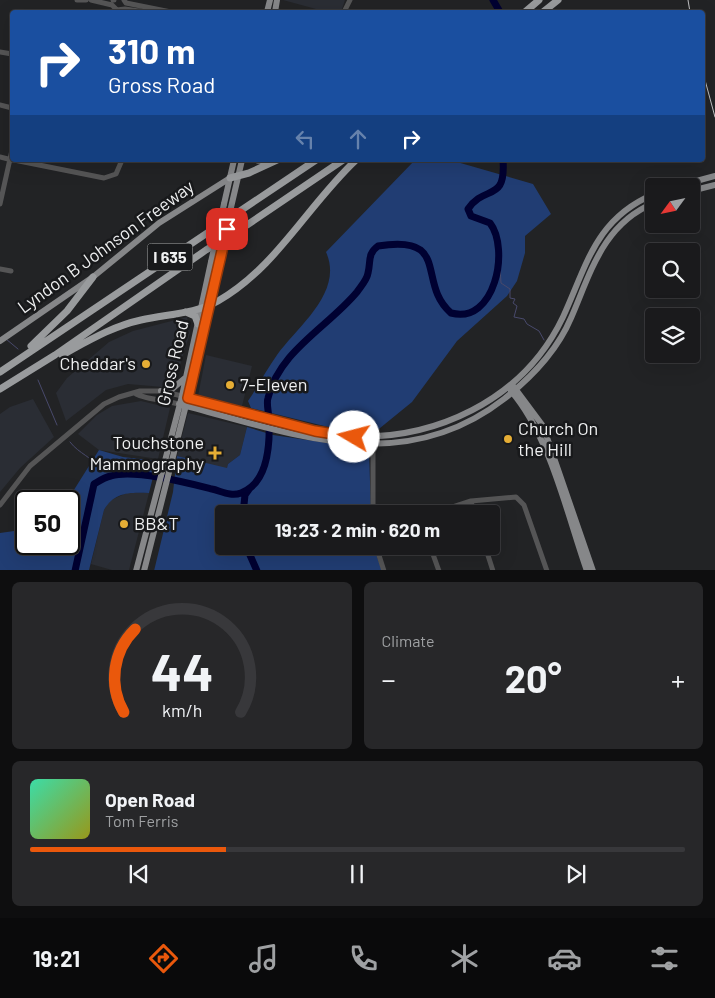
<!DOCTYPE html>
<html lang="en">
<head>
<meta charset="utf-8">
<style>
  body { margin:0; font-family:Barlow,sans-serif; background:#272729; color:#f1f3f6; height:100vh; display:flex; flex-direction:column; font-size:19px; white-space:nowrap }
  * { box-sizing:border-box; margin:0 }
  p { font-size:16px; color:#9fa1a3 }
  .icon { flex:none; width:28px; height:28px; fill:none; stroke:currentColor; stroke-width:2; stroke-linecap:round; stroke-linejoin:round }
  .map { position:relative; height:570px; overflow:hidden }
  .side { display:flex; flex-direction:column; gap:12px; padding:12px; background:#0e0e0f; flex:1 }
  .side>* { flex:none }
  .top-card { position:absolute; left:10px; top:10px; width:695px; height:152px; border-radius:5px; box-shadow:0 5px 20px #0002,0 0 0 1px #38383b; background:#1a4fa0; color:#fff; overflow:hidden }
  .needle { width:32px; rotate:237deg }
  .controls { position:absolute; left:645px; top:178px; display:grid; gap:10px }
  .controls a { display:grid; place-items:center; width:55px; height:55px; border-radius:5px; background:#1a1a1c; box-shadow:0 5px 20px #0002,0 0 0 1px #38383b; font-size:25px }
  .speed { position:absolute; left:15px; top:490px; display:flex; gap:10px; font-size:25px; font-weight:700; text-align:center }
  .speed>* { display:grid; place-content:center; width:65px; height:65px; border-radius:50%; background:#1a1a1c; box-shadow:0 5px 20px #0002,0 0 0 1px #38383b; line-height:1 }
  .speed .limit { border:2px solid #111; border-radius:8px; background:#fff; color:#111 }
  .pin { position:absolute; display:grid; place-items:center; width:42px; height:42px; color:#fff; margin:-21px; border-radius:10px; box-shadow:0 2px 8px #0006 }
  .me { position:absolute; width:55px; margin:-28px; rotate:278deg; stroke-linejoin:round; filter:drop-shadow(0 0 4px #0008) }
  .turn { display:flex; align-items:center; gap:18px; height:105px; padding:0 15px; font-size:22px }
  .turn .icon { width:65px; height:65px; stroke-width:2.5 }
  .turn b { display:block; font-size:35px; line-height:42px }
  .lanes { display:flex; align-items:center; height:48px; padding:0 15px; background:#0003; justify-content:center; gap:25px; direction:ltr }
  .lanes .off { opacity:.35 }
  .big { font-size:38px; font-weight:700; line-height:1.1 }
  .side .card { flex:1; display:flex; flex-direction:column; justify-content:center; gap:8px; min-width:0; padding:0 18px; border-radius:8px; background:#272729 }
  .side .dial { align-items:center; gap:0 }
  .dial svg { height:130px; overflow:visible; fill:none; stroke:#38383b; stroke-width:7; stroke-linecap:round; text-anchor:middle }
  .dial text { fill:#f1f3f6; stroke:none }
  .song { display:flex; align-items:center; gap:15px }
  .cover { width:60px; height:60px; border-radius:8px; background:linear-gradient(135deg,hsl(160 70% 55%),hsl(60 70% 35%)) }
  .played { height:5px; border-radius:2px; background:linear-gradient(90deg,#ea580c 30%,#38383b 30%) }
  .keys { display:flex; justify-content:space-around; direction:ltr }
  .heat { display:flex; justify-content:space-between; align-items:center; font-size:28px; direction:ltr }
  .side .tiles { flex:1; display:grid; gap:12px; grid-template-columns:1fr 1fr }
  .card:last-child { grid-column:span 2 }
  .trip { position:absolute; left:215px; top:505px; width:285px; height:50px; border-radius:5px; background:#1a1a1c; box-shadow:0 5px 20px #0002,0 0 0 1px #38383b; font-weight:700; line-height:50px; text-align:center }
  .menu { display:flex; height:80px; justify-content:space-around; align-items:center; background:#0a0a0b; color:#9fa1a3 }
  .menu .icon { width:35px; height:35px }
  .menu .current { color:#ea580c }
  .menu b { font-size:22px; color:#f1f3f6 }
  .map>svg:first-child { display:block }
</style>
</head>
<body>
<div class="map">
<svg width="715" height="571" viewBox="0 0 715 571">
  <rect width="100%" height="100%" fill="#222325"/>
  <path fill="#2a2d34" d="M283,0h62l-4,12h-14z
    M187,317l3,16 -15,48 -3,4 -9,2 -35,-3 -22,6 -40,31 -10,-28 11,-15 42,-36 24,-11z
    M206,355l46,11 -10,40 -44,-10z
    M33,399l21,38 -34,31 -20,24v-78l10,-7z
    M141,401l29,7 -12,51 -59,-9 -21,-16 19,-19 15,-9z
    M188,413l59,14 -7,28 -12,9 -1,5 -50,-13z
    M129,492l20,1 -20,77h-17l-21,-6 13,-54 5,-9z"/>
  <path fill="#213d73" d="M415,160h35l83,24 18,30 -26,22v17l-8,28 -10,15 -50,45 -45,61 -43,35 -118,-29 -3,-7c10,-15 19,-32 29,-46 21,-29 67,-63 49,-103z
    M247,427l26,8 96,14 2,65h-147v32h149l9,24 -228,1 19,-79 4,-36 50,12 1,-4 12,-9z
    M99,450l24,7 34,4 -8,32c-19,-1 -35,-1 -45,17l-15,60h-89v-37l14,-2 12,5v8h17l6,2 1,-2h19v-43h-2z"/>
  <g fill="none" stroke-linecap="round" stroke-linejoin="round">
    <path stroke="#48496b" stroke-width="1" d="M498,261l2,7 1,15 9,6v9l5,1 -2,4 4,3 -3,11 10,2 3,5 12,7 5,9
      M6,339l12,10
      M38,380l19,45
      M70,442c9,12 23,15 30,28l6,2 12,-3 8,6"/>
    <path stroke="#000131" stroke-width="7" d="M493,0l7,12
      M243,514l2,-19 5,-7
      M246,546l11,25
      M75,571l19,-87c5,-3 11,-7 17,-8 23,-7 77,7 101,13 9,2 19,8 29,4 27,-10 29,-49 28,-73 0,-7 -3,-16 -1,-22 11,-47 60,-71 89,-106 4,-6 10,-12 11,-19 3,-11 -1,-19 10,-27 74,-12 38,37 73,67 44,12 59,-64 39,-90l-19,-7 -3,-7c17,-25 38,-6 35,-49"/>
    <path stroke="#555556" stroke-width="5" d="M77,0h9
      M91,0l21,5 5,5 8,-1 20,3
      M113,0h1
      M124,0l2,3 45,9
      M344,12l6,-12
      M0,52l12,2
      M0,105l12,3
      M0,157l12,3
      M14,160l90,18 12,-4 6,-14
      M0,204l12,-54
      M0,269l11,2
      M136,394c9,5 32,7 43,10
      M373,437v77
      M471,501l3,13
      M0,505l30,-39 74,-62 15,-7 21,-6h21l21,5
      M431,514l40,-13 45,-4 8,8 23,66
      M376,546l8,25
      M430,546l9,25
      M485,546l8,25"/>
    <path stroke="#868789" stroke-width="6" d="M267,12l3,-12
      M275,12l2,-12
      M678,186l37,-10
      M691,191l24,-6
      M224,204l10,-44
      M229,216l13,-56
      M0,341l93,-64 66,-54 71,-45
      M514,387l29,39 50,145
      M161,391l10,-1 14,-12
      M511,391c39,45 56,123 76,180
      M182,396l162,40c89,6 179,-35 219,-119 24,-52 32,-98 91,-123
      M179,404c112,29 222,75 325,-5 28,-22 53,-48 67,-81 20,-46 32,-94 83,-115
      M136,571l46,-175 29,-134
      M144,571l62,-245 15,-71"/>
    <path stroke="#999b9d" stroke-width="7" d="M525,12l14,-12
      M543,12l15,-12
      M258,160l15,1
      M230,178l19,-5 28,-13
      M186,312l9,4 3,8
      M31,346l36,-35 26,-34
      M62,355c26,-14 51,-29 79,-35 26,-6 54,-6 77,-19 58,-33 90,-96 138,-141
      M0,372l316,-212
      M0,389l55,-34 151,-105 41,-25 96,-65"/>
    <path stroke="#c0c1c3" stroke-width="1" d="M688,0l2,12
      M702,69l13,48"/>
    <path stroke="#868789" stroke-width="6" d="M221,255l8,-39
      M211,262l13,-58"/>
  </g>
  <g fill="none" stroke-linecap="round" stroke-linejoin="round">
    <defs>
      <path id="route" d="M227,229l-39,169 127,33 39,6"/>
    </defs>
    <use href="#route" stroke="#983908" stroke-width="12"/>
    <use href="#route" stroke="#ea580c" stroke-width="9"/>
  </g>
  <g fill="#e5ad35" stroke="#18191b" stroke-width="2">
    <circle cx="146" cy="364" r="5"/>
    <circle cx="230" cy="385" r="5"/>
    <circle cx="508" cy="439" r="5"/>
    <path d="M212.5 445.5h5v5h5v5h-5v5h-5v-5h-5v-5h5z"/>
    <circle cx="124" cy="524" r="5"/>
  </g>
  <g text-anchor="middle" stroke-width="5" stroke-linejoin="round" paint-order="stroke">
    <rect fill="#18191b" stroke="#aeb0b1" stroke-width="1" x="147.5" y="243.5" width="45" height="27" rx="4"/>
    <g font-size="16" font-weight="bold" fill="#eff0f1">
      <text x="170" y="263">I 635</text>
    </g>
    <g font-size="18" fill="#eff0f1" stroke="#18191b">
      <text transform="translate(106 247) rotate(-36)" y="6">Lyndon B Johnson Freeway</text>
      <text transform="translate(173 363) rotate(-77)" y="6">Gross Road</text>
    </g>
    <g font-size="18" fill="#eff0f1" stroke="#18191b" text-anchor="start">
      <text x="136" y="370" text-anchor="end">Cheddar's</text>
      <text x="240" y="391">7-Eleven</text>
      <text x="518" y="435">Church On<tspan x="518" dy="21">the Hill</tspan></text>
      <text x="204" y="449" text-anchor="end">Touchstone<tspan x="204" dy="21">Mammography</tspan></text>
      <text x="134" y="530">BB&amp;T</text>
    </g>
  </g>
</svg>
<div class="controls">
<a><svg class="needle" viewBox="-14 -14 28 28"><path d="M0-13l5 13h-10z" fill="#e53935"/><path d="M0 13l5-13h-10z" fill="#9fa1a3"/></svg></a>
<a><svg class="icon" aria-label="search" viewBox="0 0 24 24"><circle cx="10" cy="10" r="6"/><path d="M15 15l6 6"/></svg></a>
<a><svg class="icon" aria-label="layers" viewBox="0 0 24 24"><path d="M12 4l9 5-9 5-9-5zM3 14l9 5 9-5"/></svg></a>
</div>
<div class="speed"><div class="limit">50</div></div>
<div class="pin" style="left:227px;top:229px;background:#d93025"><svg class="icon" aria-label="arrive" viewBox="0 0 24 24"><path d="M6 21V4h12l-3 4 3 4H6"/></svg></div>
<svg class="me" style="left:354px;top:437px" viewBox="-20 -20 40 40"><circle r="19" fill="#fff"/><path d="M0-13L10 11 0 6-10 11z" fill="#ea580c"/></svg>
<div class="trip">19:23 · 2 min · 620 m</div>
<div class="top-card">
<div class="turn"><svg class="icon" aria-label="right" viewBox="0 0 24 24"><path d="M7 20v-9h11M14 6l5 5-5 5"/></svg><div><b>310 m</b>Gross Road</div></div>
<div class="lanes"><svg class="icon off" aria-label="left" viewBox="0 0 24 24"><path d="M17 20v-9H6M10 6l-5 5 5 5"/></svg><svg class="icon off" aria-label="ahead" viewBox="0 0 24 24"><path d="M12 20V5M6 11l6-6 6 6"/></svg><svg class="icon" aria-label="right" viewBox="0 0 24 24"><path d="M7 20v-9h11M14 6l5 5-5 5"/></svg></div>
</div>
</div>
<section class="side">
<div class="tiles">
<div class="card dial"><svg viewBox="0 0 100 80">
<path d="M14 69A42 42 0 1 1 86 69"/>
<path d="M14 69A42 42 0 0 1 21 18" stroke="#ea580c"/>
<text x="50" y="56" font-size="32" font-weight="700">44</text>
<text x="50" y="72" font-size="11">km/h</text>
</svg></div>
<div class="card"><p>Climate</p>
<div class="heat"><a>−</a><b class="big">20°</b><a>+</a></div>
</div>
<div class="card">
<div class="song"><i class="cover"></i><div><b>Open Road</b><p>Tom Ferris</p></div></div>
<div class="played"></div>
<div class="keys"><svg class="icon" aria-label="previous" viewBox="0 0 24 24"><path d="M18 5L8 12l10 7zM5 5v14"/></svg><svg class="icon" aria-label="pause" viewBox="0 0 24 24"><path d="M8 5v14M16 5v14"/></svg><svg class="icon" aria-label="next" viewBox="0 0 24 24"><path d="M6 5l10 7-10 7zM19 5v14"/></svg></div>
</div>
</div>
</section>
<nav class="menu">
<b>19:21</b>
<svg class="icon current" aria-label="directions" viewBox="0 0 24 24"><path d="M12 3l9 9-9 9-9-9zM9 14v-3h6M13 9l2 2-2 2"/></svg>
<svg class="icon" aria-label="music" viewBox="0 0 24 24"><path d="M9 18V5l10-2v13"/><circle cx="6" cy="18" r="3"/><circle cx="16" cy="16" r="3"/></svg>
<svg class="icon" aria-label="phone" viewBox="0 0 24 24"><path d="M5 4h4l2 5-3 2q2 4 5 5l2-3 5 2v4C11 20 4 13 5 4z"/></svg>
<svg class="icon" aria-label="climate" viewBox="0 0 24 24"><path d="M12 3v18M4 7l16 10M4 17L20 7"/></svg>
<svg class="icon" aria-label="car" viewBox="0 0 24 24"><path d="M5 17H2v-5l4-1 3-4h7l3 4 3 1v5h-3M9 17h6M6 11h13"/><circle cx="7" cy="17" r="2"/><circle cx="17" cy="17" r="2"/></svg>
<svg class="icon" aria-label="filters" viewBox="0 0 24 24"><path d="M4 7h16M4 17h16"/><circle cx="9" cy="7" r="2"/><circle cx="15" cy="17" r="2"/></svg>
</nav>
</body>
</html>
